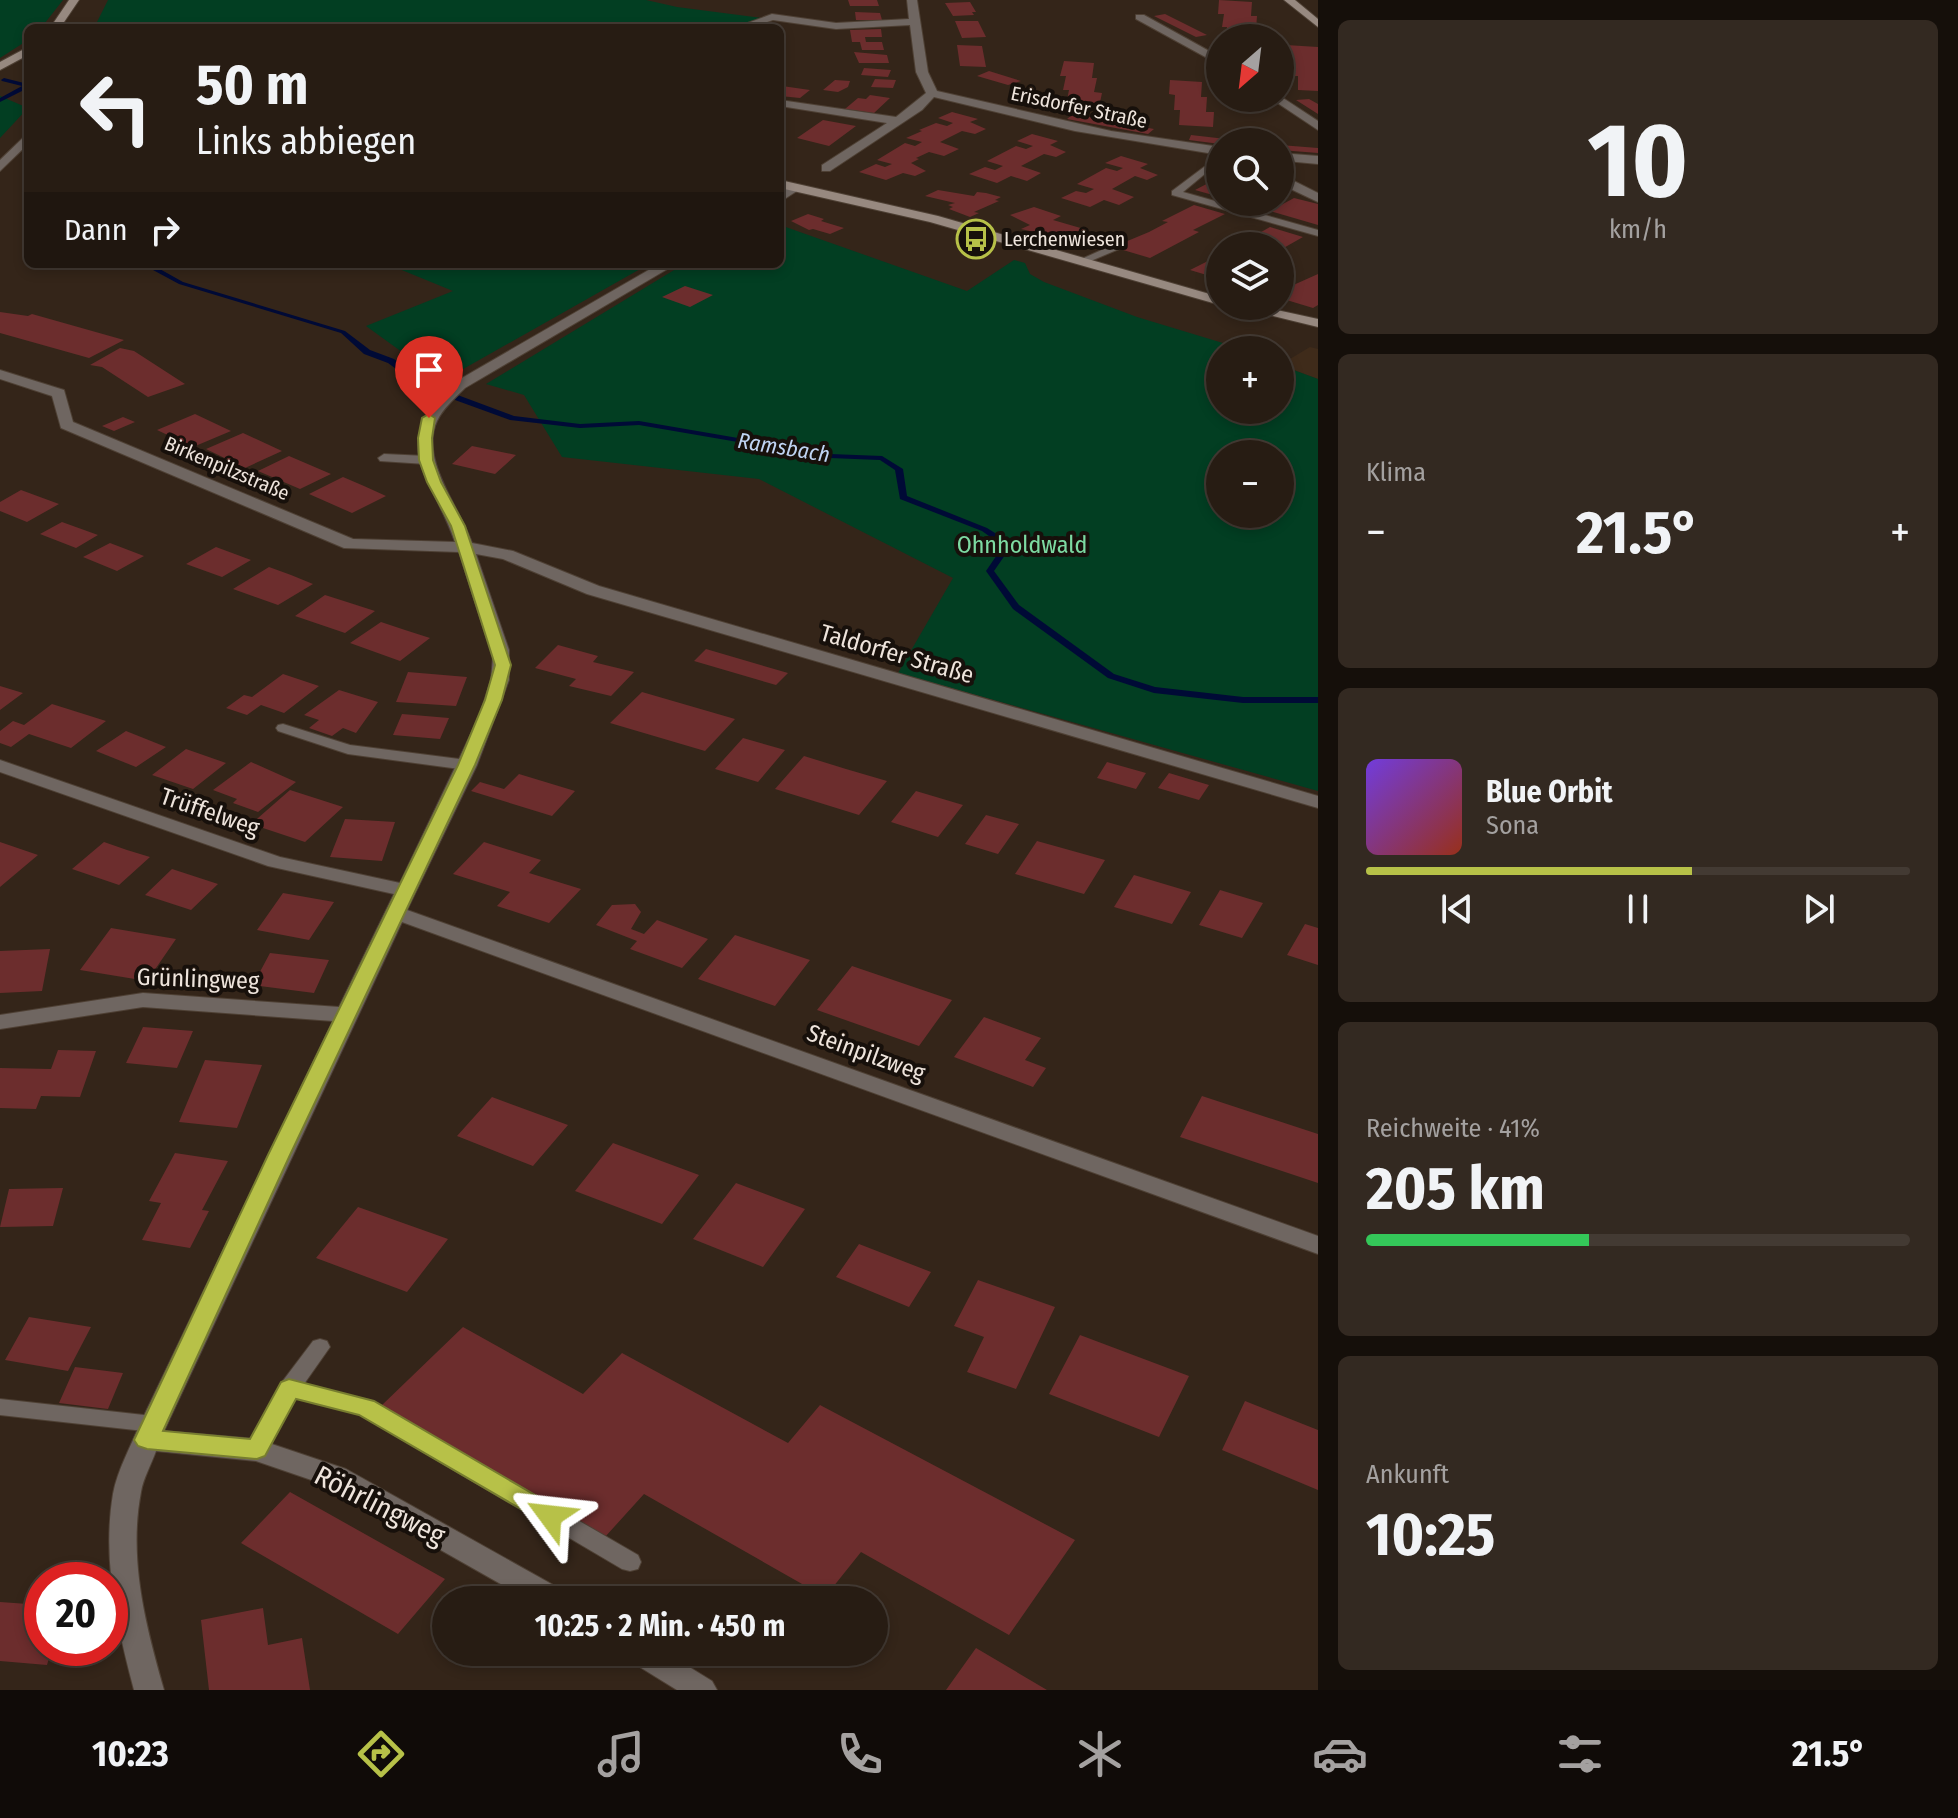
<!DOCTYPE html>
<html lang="de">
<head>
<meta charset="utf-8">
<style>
  body { margin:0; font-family:"Fira Sans Condensed",sans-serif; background:#332921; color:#f1f3f6; height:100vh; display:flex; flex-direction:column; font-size:30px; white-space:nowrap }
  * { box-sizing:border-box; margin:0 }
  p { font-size:26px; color:#a4a1a0 }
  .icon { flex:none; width:44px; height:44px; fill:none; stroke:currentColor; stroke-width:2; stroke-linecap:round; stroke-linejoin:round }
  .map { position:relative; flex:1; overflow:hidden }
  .drawer { display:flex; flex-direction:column; gap:20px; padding:20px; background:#150f0a; width:640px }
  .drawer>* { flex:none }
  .top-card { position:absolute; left:24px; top:24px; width:760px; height:244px; border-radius:12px; box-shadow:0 4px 12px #0003,0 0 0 2px #433a33; background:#271c13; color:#f1f3f6; overflow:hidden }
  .needle { width:52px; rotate:208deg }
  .buttons { position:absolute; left:1206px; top:24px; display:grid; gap:16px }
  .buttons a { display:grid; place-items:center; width:88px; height:88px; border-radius:50%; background:#271c13; box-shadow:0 4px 12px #0003,0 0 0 2px #433a33; font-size:40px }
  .speed { position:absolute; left:24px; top:1562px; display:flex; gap:16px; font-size:40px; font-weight:700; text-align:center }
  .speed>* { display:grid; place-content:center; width:104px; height:104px; border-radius:50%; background:#271c13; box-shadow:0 4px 12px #0003,0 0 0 2px #433a33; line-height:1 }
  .speed .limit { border:12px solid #d22; background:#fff; color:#111 }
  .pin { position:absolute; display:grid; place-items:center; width:68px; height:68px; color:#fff; margin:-82px -34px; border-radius:50% 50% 50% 0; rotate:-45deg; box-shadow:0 0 8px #0007 }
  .pin .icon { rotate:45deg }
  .me { position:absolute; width:88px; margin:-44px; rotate:300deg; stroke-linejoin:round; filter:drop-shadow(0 0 6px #0008) }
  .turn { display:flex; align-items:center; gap:28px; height:168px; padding:0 40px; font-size:36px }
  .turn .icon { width:104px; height:104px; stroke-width:2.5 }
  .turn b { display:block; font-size:56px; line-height:68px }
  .then { display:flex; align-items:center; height:76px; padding:0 40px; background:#0003; gap:16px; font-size:30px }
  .big { font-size:60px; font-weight:700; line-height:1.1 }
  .drawer .widget { flex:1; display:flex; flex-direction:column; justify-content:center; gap:12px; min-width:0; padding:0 28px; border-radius:12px; background:#332921 }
  .drawer .dial { align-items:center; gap:0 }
  .dial b { font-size:104px; line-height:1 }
  .song { display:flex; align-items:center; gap:24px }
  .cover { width:96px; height:96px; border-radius:12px; background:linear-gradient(135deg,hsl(260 70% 55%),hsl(10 70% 35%)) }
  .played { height:8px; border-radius:4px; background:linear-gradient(90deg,#b7c148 60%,#433a33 60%) }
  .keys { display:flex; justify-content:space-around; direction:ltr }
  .heat { display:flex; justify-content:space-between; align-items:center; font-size:44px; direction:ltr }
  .charge { height:12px; border-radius:6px; background:linear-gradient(90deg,#34c759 41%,#433a33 0) }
  .trip { position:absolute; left:432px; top:1586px; width:456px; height:80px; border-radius:40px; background:#271c13; box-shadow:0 4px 12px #0003,0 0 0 2px #433a33; font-weight:700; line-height:80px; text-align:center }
  .tabs { display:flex; height:128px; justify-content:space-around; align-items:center; background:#100b08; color:#a4a1a0 }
  .tabs .icon { width:56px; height:56px }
  .tabs .selected { color:#b7c148 }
  .tabs b { font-size:36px; color:#f1f3f6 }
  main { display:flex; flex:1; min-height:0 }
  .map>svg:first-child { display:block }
</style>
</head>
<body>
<main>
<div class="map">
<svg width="1318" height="1690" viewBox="0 0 1318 1690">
  <rect width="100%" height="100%" fill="#342519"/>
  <path fill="#3f2b1a" d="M1310,347l8,2v30l-38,-14z"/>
  <path fill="#023e22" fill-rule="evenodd" d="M0,0h63l-22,28h-13v12l-28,18z
    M108,0h538l31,7 85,11 -28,10h-640z
    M0,96l28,12 -28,30z
    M780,225l187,66 47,-31 11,3 5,11 14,8 93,35 109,33h-26v60h60v-45l38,14v412l-420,-118 55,-95 -194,-99 -197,-22 -38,-62 -38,-11 198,-120h96zM1220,454h60v60h-60z
    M387,264h262l-207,117 -76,-55 87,-35z"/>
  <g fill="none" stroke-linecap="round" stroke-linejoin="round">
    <path fill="#000a36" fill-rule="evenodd" d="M4,78l24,6v4l-28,14v-4l22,-12 -20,-5 -1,-1z
      M151,264h6l1,4 25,14 162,49 25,19 24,9 34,25 86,32 66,8 59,-3 191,33 52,2 21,13 4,27 80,32 24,15 1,2 -18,26 25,34 95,69 41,13 88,10h75v6h-75l-89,-10 -46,-15 -95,-69 -27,-38 17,-25 -21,-15 -82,-32 -5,-29 -15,-10 -50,-2 -191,-33 -59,3 -70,-8 -88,-32 -34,-25 -24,-9 -23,-21 -162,-49 -26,-14z"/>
  </g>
  <path fill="#6c2d2d" d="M848,0h29l2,6h-29z
    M1219,0l33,2 -1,14h6l-1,13 6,1 -1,8h-35l1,-11h-5l2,-13h-6z
    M970,2l6,10h-4l2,3 -21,1 -8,-13z
    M855,12l25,1 2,7h-26z
    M1165,14l42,21 -11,2 -42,-21z
    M955,21h23l8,16 -24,1z
    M881,29l1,8h-17l1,5h16l2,8h-22l-2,-8h-8l-2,-12z
    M957,45l25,1 4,21 -26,-1z
    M1286,45l32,2v44l-20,-1v-14h-6l1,-15h-8z
    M854,52l33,3 2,8h-30z
    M1064,61l30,2 -2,15h5l-3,14 8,1 -3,14 -33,-2 3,-15h-6l3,-14h-6z
    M864,68l27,2 -3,7 -27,-2z
    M989,71l32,10 -13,4 -31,-9z
    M875,79l21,1 -3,8 -22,-1z
    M835,80l15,1 -2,6 -10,5 -15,-2z
    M1170,80l32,2 -1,15h6l-1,15h8l-1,15 -34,-2 1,-15h-6l1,-15 -6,-1z
    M782,86l28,4 -10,8 -20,-2z
    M870,95l20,3 -16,15 -29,-4 13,-11 8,1z
    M1309,99l9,5v10l-22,-14z
    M952,112l26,7 -8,3 16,7 -11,5 -13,-3 -22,11 19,7 -15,7 -15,-4 -13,6 3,1 -8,4 15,8 -11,5 -12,-3 -17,7 -27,-8 17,-8 9,3 7,-3 -15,-4 28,-17 10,3 7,-4 -16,-4 16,-7 -3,-1 17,-7 11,3 6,-3 -15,-5z
    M1073,114l81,15 -6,5 -81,-15z
    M823,120l33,6 -27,20 -32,-8z
    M1032,134l26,7 -8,4 16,7 -10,5 -12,-3 -23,12 20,7 -14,8 -16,-5 -14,7 -28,-9 16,-7 10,3 8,-4 -16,-5 29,-15 10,3 7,-3 -16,-5z
    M1191,135l35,4 -6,5 -31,-4z
    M1280,145l38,3v5l-38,-3z
    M1121,156l27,8 -8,4 18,7 -11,5 -12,-4 -23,13 22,8 -15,8 -15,-5 -14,7 -29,-9 15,-7 10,2 8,-4 -17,-5 29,-16 11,3 6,-3 -18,-5z
    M1220,177v20l-25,-7z
    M938,190l36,6 3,-4 9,1 15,4 -6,3 4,1 -25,11 5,1 -9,4 -21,-8 4,-2 -5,-2 7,-2 -30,-7z
    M1294,198l24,6v21l-48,-14z
    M1194,205l31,9 -32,16 6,2 -49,26 -37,-11 36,-15 19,-10 -6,-1z
    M1034,207l27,9 -8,4 31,9 -19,10 -44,-10 9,-4 -20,-10z
    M808,214l16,5 -3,2 23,7 -14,6 -17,-5 -4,1 -18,-9z
    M1270,227l33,10 -23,13v-4l-40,-2z
    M1212,259l8,1v19l-30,-9z
    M1318,274v31l-5,3 -33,-10v-7z
    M685,286l28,9 -23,12 -28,-10z
    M0,312l28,4 4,-2 92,26 -35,18 -89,-25z
    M120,348l14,3 51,33 -37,13 -46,-30 -12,-2z
    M195,414l36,17 -38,16 -36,-17z
    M123,417l12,5 -21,9 -12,-5z
    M243,433l39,18 -37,17 -39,-19z
    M472,446l44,9 -21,19 -43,-10z
    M289,456l42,18 -31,15 -42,-18z
    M343,477l21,9 22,10 -34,17 -43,-19z
    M21,490l38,14 -32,18 -27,-11v-9z
    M62,522l36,13 -22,13 -36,-14z
    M110,543l34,13 -27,15 -34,-14z
    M216,547l35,13 -29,17 -36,-13z
    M269,567l22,8 22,9 -35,21 -45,-16z
    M325,595l22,7 28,9 -30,22 -50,-17z
    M381,622l24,8 25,8 -30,23 -50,-18z
    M558,645l40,11 -5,6 41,10 -23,24 -42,-10 7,-7 -41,-11z
    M706,649l82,24 -12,12 -82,-24z
    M408,672l59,5 -11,29 -60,-4z
    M283,674l36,12 -35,27 -23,-8 -14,10 -21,-7 18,-13 8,2z
    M0,686l23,7 -23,17z
    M339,690l39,12 -22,31 -13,-5 -11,8 -23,-8 10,-8 -15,-5z
    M642,692l93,27 -30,32 -95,-28z
    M52,704l54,17 -35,27 -42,-14 -18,13 -11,-4v-12l13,-10 11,4z
    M402,714l47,4 -9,21 -47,-4z
    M126,731l40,16 -30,20 -40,-16z
    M743,738l42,12 -27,32 -43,-13z
    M186,749l40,14 -33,26 -41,-14z
    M804,756l42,13 41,12 -28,34 -84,-26z
    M251,762l45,20 -38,30 -25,-9 4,-4 -24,-9z
    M1107,762l39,11 -10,16 -39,-11z
    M1169,773l40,12 -10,15 -41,-12z
    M519,774l56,17 -23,25 -81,-25 9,-9 24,7z
    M290,790l53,17 -38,35 -54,-18z
    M916,791l47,14 -25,32 -47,-15z
    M986,815l33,9 -21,30 -33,-10z
    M345,819l50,3 -13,39 -52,-4z
    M1037,841l68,19 -21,34 -69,-20z
    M0,842l38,13 -38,32z
    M104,842l23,8 23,7 -31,28 -47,-16z
    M484,842l57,18 -12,13 52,16 -32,34 -52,-17 13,-14 -57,-18z
    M172,869l46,15 -27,26 -46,-15z
    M1134,875l57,17 -19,32 -58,-17z
    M1220,890l43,13 -21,35 -43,-13z
    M283,893l51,9 -25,38 -52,-10z
    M635,904l6,8 -10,17 13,5 13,-14 51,19 -26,29 -52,-19 7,-8 -41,-16 16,-20z
    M1305,924l13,4v37l-31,-10z
    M111,928l65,11 -29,42 -67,-11z
    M735,935l75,25 -35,46 -77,-27z
    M50,949l-8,42 -42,2v-42z
    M270,953l59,7 -15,33 -61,-8z
    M852,966l100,34 -33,46 -102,-36z
    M984,1017l57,21 -16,22 21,8 -13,19 -79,-30z
    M143,1027l50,4 -16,37 -51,-5z
    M58,1050l38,1 -16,46 -39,-1 -5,13 -36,-1v-40l51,1z
    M205,1060l57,5 -25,63 -58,-6z
    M1202,1096l116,38v49l-138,-46z
    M492,1097l76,28 -35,41 -76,-30z
    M613,1143l86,32 -37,49 -87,-33z
    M175,1153l53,8 -26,49 7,1 -19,37 -48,-8 19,-37 -12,-2z
    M736,1183l69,26 -42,58 -70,-28z
    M63,1188l-10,38 -53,1 9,-38z
    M358,1207l90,32 -41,53 -91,-34z
    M859,1244l72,28 -22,35 -73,-30z
    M978,1280l77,27 -39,82 -49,-17 17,-35 -30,-11z
    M29,1317l62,10 -23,44 -63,-11z
    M463,1327l120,67 39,-41 166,90 32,-38 255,135 -66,95 -148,-83 -36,45 -181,-103 -39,43 -224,-131z
    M1080,1335l109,41 -30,61 -110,-43z
    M75,1367l48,6 -15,36 -49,-6z
    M1245,1401l73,29v60l-96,-40z
    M290,1492l155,87 -47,55 -157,-91z
    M0,1602l42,3v43h10l-5,17 -47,-4z
    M263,1608l5,37 34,-7 8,52h-101l-8,-70z
    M976,1648l71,42h-101z"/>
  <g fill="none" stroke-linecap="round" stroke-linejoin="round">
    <defs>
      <path id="lane" d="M1204,167l16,2v6l-14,-2 -23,19 135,38v6l-146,-41v-4z
        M1115,244l5,3 -1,2 -33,14 -9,-2z
        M384,454l42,2 6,4 -6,4 -46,-3 -2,-3z
        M283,724l67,21 117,15 8,5 -8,5 -119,-16 -70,-23 -2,-3 2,-3z
        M320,1339l7,2 3,6 -26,37 68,17 266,154 3,7 -3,7 -8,2 -8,-2 -263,-155 -64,-17 -30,59 -8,3 -8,-3 -3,-6 36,-68 31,-41z
        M0,1399l153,17 8,2 3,6 -3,6 -8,2 -153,-17z"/>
      <path id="street" d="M907,0h10l11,72 9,19 174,40 109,16v8l-145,-24 -141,-34 -12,13 -92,61h-8v-6l65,-42 -107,-17v-6l116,17 30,-24 -10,-21 -6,-47 -74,4 -63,-9 -23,8h-16l38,-14 64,9 73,-4z
        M1136,15h8l76,42v8l-84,-46z
        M1280,96l38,25v9l-48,-32z
        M28,133v11l-28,27v-11z
        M1280,153l38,3v8l-32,-3 2,17 30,15v9l-38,-18z
        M793,184l10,3 -23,15v-10z
        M659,264h17l-211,124c-10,10 -22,20 -28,33 -18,38 23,87 35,122l41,8 86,35 719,210v12l-731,-214 -84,-35 -27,-5 33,96v30l-32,85 -70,145 911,326v18l-916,-332 -238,509 93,8 89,30 218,122 4,9h-39l-203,-115 -70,-24 -100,-10c-5,14 -13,28 -15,41 -13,67 5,135 23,198h-30c-17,-64 -32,-130 -21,-196 4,-23 18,-48 27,-70l193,-403 -190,-14 -143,22v-14l143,-22 196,14 55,-113 -126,-28 -268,-94v-12l280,97 120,26 79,-166 12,-37 2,-23 -34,-105 -115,-4 -283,-120 -9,-32 -52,-17v-9l64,20 9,32 280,117 102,3c-25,-71 -69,-95 0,-160z
        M625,1652h40l47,29 5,9h-40l-47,-29z"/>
      <path id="secondary" d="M69,0h10l-19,28h-10z
        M1284,0h11l23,19v8z
        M28,47v8l-28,15v-8z
        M780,180l158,36 282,81v8l-290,-83 -150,-34z
        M1233,306h26l59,13v8z"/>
    </defs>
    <use href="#lane" stroke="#4e4034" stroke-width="2"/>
    <use href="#street" stroke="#4e4034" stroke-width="2"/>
    <use href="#secondary" stroke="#4e4034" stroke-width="2"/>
    <use href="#lane" fill="#6f6661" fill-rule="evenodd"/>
    <use href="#street" fill="#6f6661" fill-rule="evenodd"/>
    <use href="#secondary" fill="#978980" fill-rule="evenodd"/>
  </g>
  <path fill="#b7c148" stroke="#777d2f" stroke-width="2" d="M429,414l6,4 -3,20 1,22 8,22 24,44 46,139 -9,35 -27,65 -185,390 -127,276 87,8 31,-57 8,-3 85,22 185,108 4,7 -4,7 -9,3 -191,-111 -63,-16 -31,57 -8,3 -110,-10 -9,-3 -4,-6 134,-285 190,-390 27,-65 10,-35 -44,-139 -24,-44 -8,-22 -1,-22 4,-20z"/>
  <defs>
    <symbol id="bus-ring" viewBox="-11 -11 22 22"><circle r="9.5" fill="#17100b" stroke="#b7c148" stroke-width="1.5"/><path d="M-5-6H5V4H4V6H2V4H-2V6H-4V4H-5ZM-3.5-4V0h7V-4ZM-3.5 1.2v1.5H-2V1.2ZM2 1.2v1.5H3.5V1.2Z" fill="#b7c148"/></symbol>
  </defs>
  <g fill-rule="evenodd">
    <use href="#bus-ring" x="954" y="217" width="44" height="44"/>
  </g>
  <g text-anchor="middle" stroke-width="8" stroke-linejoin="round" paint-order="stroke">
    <g font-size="20" fill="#eee4dc" stroke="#17100b">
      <text transform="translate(1079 107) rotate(12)" y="7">Erisdorfer Straße</text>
      <text transform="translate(227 468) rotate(23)" y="7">Birkenpilzstraße</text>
    </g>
    <g font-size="20" fill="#eee4dc" stroke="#17100b" text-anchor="start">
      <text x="1004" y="246">Lerchenwiesen</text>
    </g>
    <g font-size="22" font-style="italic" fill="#c0d4f3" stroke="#17100b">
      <text transform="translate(784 447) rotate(9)" y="8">Ramsbach</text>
    </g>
    <g font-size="24" fill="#7ddaa2" stroke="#17100b">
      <text x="1022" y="553">Ohnholdwald</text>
    </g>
    <g font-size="24" fill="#eee4dc" stroke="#17100b">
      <text transform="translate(897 654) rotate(16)" y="8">Taldorfer Straße</text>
      <text transform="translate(210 812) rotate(19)" y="8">Trüffelweg</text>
      <text transform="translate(198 979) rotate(2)" y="8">Grünlingweg</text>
      <text transform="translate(866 1053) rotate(20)" y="8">Steinpilzweg</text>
    </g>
    <g font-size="28" fill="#eee4dc" stroke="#17100b">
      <text transform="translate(380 1505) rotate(27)" y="10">Röhrlingweg</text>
    </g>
  </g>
</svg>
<div class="buttons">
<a><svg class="needle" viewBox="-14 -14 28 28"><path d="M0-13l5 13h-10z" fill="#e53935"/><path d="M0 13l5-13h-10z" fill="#a4a1a0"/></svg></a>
<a><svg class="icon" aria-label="search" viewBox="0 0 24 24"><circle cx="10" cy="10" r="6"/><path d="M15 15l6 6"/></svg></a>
<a><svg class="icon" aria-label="layers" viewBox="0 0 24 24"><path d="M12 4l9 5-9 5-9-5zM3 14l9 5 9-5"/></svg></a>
<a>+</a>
<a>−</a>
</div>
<div class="speed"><div class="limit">20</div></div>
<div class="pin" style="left:429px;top:418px;background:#d93025"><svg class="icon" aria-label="arrive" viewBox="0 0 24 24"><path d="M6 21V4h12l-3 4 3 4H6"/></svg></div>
<svg class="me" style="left:550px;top:1516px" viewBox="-20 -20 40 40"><path d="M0-17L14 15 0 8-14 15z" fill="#b7c148" stroke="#fff" stroke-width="4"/></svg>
<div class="trip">10:25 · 2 Min. · 450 m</div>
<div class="top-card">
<div class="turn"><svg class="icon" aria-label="left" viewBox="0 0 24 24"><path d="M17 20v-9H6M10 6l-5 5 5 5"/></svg><div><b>50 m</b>Links abbiegen</div></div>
<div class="then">Dann<svg class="icon" aria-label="right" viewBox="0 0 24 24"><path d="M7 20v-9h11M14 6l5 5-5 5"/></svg></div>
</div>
</div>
<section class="drawer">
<div class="widget dial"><b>10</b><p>km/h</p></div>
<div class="widget"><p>Klima</p>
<div class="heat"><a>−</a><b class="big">21.5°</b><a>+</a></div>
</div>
<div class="widget">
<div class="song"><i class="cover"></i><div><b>Blue Orbit</b><p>Sona</p></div></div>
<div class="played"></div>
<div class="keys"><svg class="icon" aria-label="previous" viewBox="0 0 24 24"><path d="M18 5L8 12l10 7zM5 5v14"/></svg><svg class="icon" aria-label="pause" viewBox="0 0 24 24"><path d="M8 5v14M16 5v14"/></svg><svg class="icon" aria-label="next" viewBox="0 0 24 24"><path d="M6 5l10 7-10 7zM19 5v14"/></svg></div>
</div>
<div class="widget"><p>Reichweite · 41%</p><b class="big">205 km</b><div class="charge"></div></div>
<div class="widget"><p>Ankunft</p><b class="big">10:25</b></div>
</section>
</main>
<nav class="tabs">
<b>10:23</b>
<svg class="icon selected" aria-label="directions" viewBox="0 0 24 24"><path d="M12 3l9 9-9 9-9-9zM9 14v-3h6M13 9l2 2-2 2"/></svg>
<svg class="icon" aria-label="music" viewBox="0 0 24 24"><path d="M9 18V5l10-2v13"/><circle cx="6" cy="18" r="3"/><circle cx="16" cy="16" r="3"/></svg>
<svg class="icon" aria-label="phone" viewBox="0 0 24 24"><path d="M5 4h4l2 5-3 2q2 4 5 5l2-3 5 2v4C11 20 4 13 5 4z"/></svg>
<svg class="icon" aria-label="climate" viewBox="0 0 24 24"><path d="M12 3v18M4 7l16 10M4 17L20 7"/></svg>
<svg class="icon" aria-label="car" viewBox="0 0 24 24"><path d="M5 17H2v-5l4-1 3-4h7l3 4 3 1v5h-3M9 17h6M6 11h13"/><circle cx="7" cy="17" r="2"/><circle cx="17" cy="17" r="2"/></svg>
<svg class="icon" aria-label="filters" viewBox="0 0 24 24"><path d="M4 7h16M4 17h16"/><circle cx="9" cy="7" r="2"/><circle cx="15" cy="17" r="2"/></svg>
<b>21.5°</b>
</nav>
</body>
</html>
